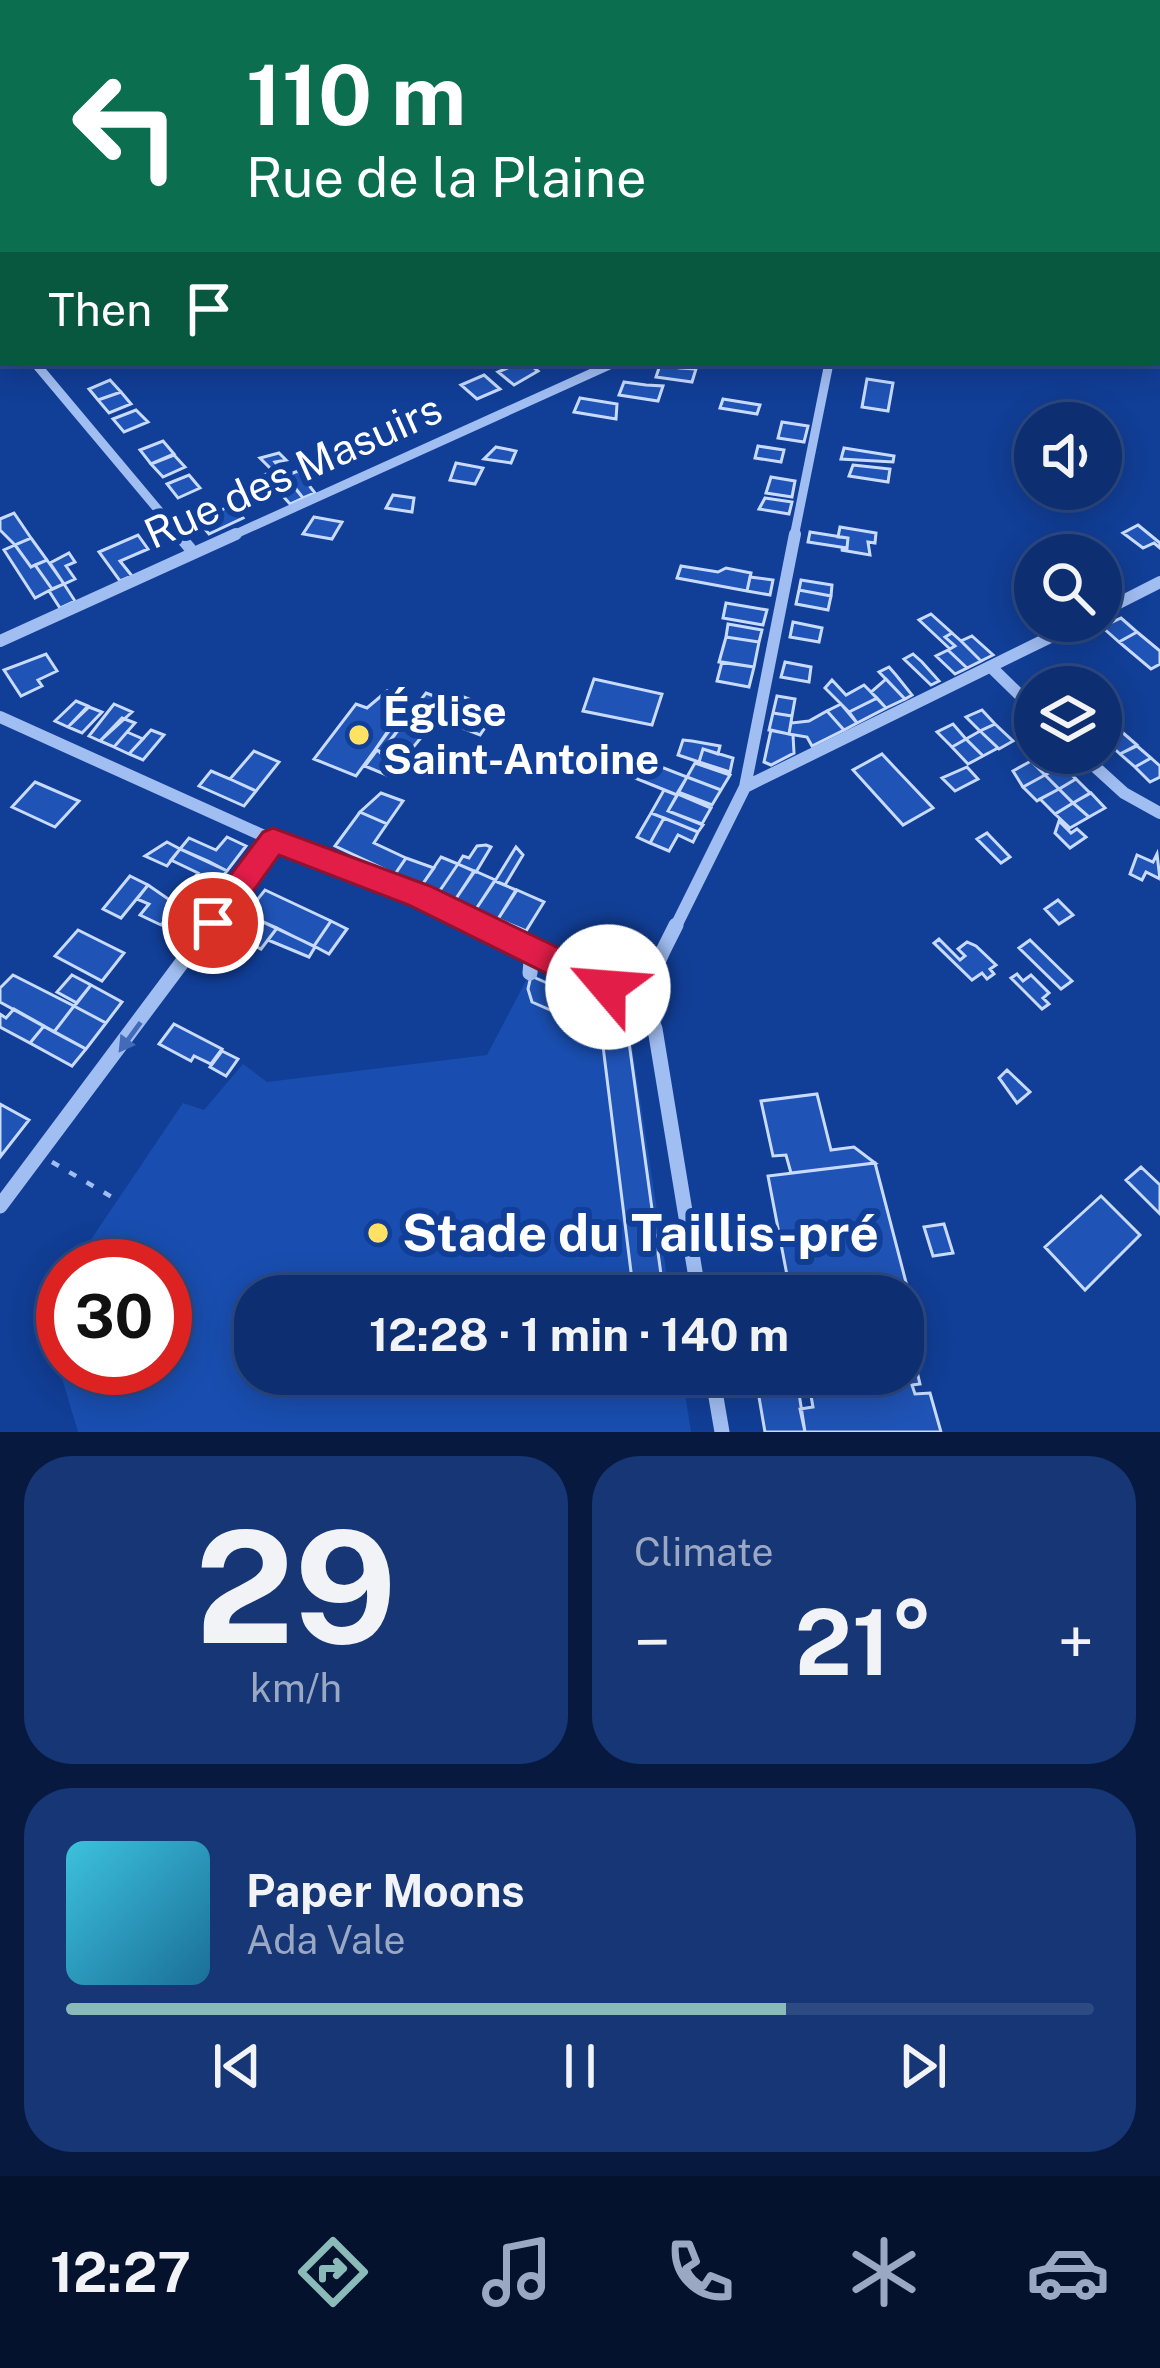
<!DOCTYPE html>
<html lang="en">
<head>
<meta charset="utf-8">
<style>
  body { margin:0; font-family:"Public Sans",sans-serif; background:#163675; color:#f1f3f6; height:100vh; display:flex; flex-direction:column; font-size:45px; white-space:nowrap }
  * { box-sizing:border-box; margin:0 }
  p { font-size:39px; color:#9aa8c3 }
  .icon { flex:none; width:66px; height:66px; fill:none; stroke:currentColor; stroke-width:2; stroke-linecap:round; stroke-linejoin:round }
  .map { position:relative; height:1432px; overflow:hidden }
  .details { display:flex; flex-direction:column; gap:24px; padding:24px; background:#07193e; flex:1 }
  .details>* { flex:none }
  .top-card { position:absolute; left:0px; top:0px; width:1161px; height:366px; box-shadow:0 6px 30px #0003,0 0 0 3px #2d4a83; background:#0b6e4f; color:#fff; overflow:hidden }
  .controls { position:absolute; left:1014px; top:402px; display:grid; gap:24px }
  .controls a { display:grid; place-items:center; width:108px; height:108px; border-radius:50%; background:#0d2e70; box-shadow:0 6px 30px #0003,0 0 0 3px #2d4a83; font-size:60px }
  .speed { position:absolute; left:36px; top:1239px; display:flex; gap:24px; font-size:60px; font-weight:700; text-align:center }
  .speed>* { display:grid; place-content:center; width:156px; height:156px; border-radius:50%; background:#0d2e70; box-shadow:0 6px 30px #0003,0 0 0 3px #2d4a83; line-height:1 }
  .speed .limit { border:18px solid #d22; background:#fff; color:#111 }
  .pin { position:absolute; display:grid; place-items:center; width:102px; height:102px; color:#fff; margin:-51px; border:6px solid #fff; border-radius:50%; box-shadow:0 3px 12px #0007 }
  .me { position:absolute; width:132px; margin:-66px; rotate:297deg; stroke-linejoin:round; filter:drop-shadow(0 0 9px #0008) }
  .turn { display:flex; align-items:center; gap:42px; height:252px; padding:0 48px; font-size:54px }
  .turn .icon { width:156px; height:156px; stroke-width:2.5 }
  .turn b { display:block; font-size:84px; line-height:102px }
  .then { display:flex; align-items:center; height:114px; padding:0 48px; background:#0003; gap:24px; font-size:45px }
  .big { font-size:90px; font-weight:700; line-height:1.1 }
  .details .tile { flex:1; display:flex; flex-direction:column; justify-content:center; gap:18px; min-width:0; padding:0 42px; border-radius:48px; background:#163675 }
  .details .dial { align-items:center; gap:0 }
  .dial b { font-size:156px; line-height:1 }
  .song { display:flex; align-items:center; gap:36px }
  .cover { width:144px; height:144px; border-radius:18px; background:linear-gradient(135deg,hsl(190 70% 55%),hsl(200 70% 35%)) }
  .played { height:12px; border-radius:6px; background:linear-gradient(90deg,#8bbbb9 70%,#2d4a83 70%) }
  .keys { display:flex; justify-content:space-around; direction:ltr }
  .heat { display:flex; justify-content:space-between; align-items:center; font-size:66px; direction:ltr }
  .details .tiles { flex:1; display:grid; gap:24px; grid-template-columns:1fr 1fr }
  .tile:last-child { grid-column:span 2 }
  .trip { position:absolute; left:234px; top:1275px; width:690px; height:120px; border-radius:48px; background:#0d2e70; box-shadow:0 6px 30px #0003,0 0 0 3px #2d4a83; font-weight:700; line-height:120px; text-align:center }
  .menu { display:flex; height:192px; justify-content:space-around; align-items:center; background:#05122d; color:#9aa8c3 }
  .menu .icon { width:84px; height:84px }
  .menu .selected { color:#8bbbb9 }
  .menu b { font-size:54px; color:#f1f3f6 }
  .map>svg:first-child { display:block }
</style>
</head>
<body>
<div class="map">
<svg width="1160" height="1432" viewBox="0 0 1160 1432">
  <rect width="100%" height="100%" fill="#113e96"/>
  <path fill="#194eb0" d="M530,973l68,31 33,36 39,256h-415v78h427l9,58h-613l-36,-121 21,-31v88h102v-102h-92l110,-163 21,7 39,-46 24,18 220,-27z"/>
  <path fill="#1f53b5" stroke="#c8dbfe" stroke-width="3" d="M519,363h9l10,8 -24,14 -16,-13z
    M660,365l20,3 16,1 -4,13 -36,-5z
    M484,375l16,14 -23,10 -16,-14z
    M867,379l26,4 -5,28 -26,-4z
    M110,380l11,12 -23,8 -9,-11z
    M624,382l22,3 17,1 -5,15 -39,-6z
    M121,392l10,12 -22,9 -11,-13z
    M580,398l37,6 -1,15 -42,-7z
    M723,399l37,6 -3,9 -37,-6z
    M136,410l12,12 -24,10 -11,-13z
    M782,422l26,4 -4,16 -26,-4z
    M163,441l11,13 -23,10 -11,-14z
    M758,446l26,4 -3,12 -26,-4z
    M496,447l20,4 -5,12 -27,-4z
    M844,448l50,8 -1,6 -52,-3z
    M279,453l7,7 -11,2 28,36 -13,6 -26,-29 9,-4 -13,-13z
    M174,455l11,12 -22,10 -12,-13z
    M456,463l27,5 -8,16 -25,-4z
    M853,465l37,4 -2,13 -39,-6z
    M298,471l17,22 -12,5 -18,-22z
    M189,475l11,13 -22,10 -11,-14z
    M771,477l24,4 -3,16 -26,-4z
    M393,495l21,3 -2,14 -26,-4z
    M765,498l27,4 -3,12 -30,-5z
    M232,505l11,13 -34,16 -11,-13z
    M14,513l17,25 -16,7 -15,-15v-11z
    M314,517l28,5 -10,17 -29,-5z
    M1138,525l22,18v5l-6,-5 -11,5 -20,-15z
    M840,527l36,6 -1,10 -7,-1 2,13 -29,-5 6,-2 1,-10 -10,-1z
    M810,532l38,6 -1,10 -39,-6z
    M138,535l10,14 -28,12 12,15 -12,5 -21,-29z
    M31,538l16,22 -16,7 -16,-22z
    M15,545l16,22 4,-2 17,24 -17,9 -31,-48z
    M69,553l6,9 -9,4 9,13 -11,5 -14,-21z
    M47,560l17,24 -12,5 -17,-24z
    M681,566l37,6 8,-4 25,5 -4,18 -70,-13z
    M750,577l23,3 -3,15 -23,-4z
    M801,580l31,5 -1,11 -32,-6z
    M64,584l11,17 -15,7 -11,-17z
    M799,590l32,6 -3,14 -32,-6z
    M726,603l41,7 -4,15 -40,-7z
    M931,614l21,19 -7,4 10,9 -5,3 -31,-29z
    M1121,618l16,14 -18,10 -17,-15z
    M793,622l29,6 -3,14 -29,-5z
    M728,624l34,6 -3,12 -33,-5z
    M1137,632l23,19v13l-9,5 -32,-27z
    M952,633l9,8 20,20 -14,7 -19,-18 7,-4 -10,-9z
    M972,636l21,19 -12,6 -20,-20z
    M726,637l33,5 -5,25 -35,-5z
    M948,650l19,18 -12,6 -19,-18z
    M46,654l11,17 -19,9 4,6 -21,10 -17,-26z
    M913,654l9,8 17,19 -8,4 -27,-26z
    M722,662l32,5 -5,20 -32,-6z
    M785,662l26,5 -2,15 -28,-5z
    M889,667l7,8 16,20 -7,4 -26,-27z
    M594,679l68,15 -10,31 -69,-14z
    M886,679l19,20 -19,9 -15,-16z
    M832,680l14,15 18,-10 13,13 -28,14 -24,-24z
    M387,691l9,3v8l-10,13 11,5 -41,56 -42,-17 42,-55 11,4z
    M426,693l24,9 -48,59 -21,-8z
    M461,696l36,14 -17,25 -41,-16 11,-17 6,3z
    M777,696l18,3 -3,17 -19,-3z
    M877,698l9,10 -29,15 -8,-11z
    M76,701l12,5 -20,21 -13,-6z
    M114,704l18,8 -32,29 -11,-5z
    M841,704l16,19 -13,7 -17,-19z
    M89,707l13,5 -20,21 -14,-6z
    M403,709l9,3 -31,40 -6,-2z
    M982,710l13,14 -15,7 -14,-14z
    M827,711l17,19 -32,16 -5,-9 -18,-3 2,-11 18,-2z
    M773,713l19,3 -3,18 -20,-4z
    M122,718l13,5 -21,24 -14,-6z
    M953,724l13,15 -14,8 -15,-15z
    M995,724l18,17 -14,8 -19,-18z
    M151,730l13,5 -21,25 -14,-6z
    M771,730l22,5 1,18 -23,12 -7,-3z
    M980,731l18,17 -15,8 -17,-17z
    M127,732l16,7 -14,15 -15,-7z
    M1122,732l15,13 -17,9 -14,-13z
    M966,739l17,17 -15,8 -16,-17z
    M683,740l9,1 28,5 -2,8 -15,-5 -4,13 -21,-7z
    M1137,746l14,12 -16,9 -15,-13z
    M703,749l30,9 -3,14 -31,-10z
    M377,750l25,11 -11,16 -26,-11z
    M254,751l25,11 -23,29 -26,-12z
    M1048,753l14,13 -17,9 -14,-14z
    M882,754l14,15 37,39 -30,17 -50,-55z
    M638,758l49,19 -10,18 -42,-17 3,-5 -5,-6z
    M1151,758l9,8v11l-10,5 -15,-15z
    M1031,761l14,14 -22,12 -10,-16z
    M695,763l35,12 -9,15 -34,-13z
    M1062,766l14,13 -17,10 -14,-14z
    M967,767l11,12 -23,12 -13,-13z
    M211,771l19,8 26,12 -12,15 -45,-20z
    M1045,775l14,14 -22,12 -14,-14z
    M687,777l34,13 -9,15 -34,-13z
    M1076,779l14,14 -17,10 -14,-14z
    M35,782l44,19 -24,26 -43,-20z
    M1059,789l14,14 -18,11 -15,-15z
    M664,790l13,5 -9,16 35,14 -5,7 -47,-19z
    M381,793l22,8 -16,23 -27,-12z
    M1091,793l14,15 -16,9 -16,-14z
    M678,794l33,14 -9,16 -34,-13z
    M1073,803l16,14 -19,11 -15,-14z
    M360,812l27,12 -13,19 32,15 -11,16 -60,-28z
    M651,813l13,5 -14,25 -13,-6z
    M664,818l34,14 -5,10 -15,-7 -9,16 -19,-8z
    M1059,821l12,12 6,-4 9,8 -16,11 -15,-15z
    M987,833l23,24 -9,6 -24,-24z
    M227,837l19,9 -19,25 -47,-22 9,-11 27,12z
    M167,842l13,7 -13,17 -22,-10z
    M486,845l5,2 -15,25 -18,-8 5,-8 6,2 8,-12z
    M516,847l7,8 -18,30 -10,-4z
    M180,849l28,12 19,10 -13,15 -19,-9 3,-4 -27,-13z
    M1157,854l3,25 -14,-7 -4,8 -12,-6 7,-19 16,7z
    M441,857l17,7 -19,28 -17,-7z
    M406,858l28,10 -12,17 -27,-11z
    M458,864l16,7 -19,29 -16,-8z
    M475,871l20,9 -19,29 -21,-9z
    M130,876l18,9 -27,33 -18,-9z
    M495,881l21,9 -18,29 -22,-10z
    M148,885l29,20 -16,20 -21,-10 9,-11 -12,-5z
    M265,890l66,31 -17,25 -68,-32z
    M517,890l27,12 -18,29 -28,-12z
    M1058,900l15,15 -14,9 -14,-15z
    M246,914l31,14 -16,21 -30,-15z
    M331,921l16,8 -18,25 -15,-8z
    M277,928l38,19 -6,10 -41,-17z
    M78,930l46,23 -22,28 -47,-25z
    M939,939l21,21 5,-4 -7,-7 9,-7 9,4 20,19 -6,4 4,5 -7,5 -5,-6 -10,7 -38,-37z
    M1030,940l42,41 -11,8 -42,-41z
    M1017,974l6,7 8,-6 18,18 -6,5 6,6 -7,5 -31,-31z
    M13,975l61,31 -20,26 -54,-30v-14z
    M72,975l19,10 -14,18 -20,-11z
    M531,976l73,32 24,27 36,261h-30l-31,-250 -14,-19 -57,-25 -4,-13z
    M91,985l31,17 -16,21 -32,-17z
    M74,1006l32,17 -20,26 -32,-17z
    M14,1009l30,17 -14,17 -30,-16v-13l6,4z
    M174,1024l48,25 -11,15 -17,-8 -3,5 -32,-17z
    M44,1026l42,23 -14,17 -42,-23z
    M222,1051l16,8 -12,17 -16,-9z
    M1007,1070l23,22 -13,11 -18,-25z
    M817,1094l14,56 23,-3 21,16 -84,10 -5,-18 -13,1 -12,-55z
    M0,1104l29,16 -29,37z
    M875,1163l47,181 -11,2 9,38 -8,1 3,9 15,-1 11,39h-136l-5,-23 13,-2 -6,-33h96v-78h-112l-23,-120z
    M1141,1167l19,18v29l-34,-34z
    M1101,1196l39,39 -55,55 -40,-43z
    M944,1224l9,29 -20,3 -9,-29z
    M755,1374h41l9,58h-40z"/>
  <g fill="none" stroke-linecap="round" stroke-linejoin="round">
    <path stroke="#a1bef3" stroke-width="4.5" stroke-dasharray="8 12" stroke-linecap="butt" d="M52,1162l65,38"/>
    <path stroke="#a1bef3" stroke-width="8" d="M819,0h13
      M969,0l5,3
      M99,3l12,-3
      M497,3l9,-3"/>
    <path stroke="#a1bef3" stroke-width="9" d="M35,363l146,174
      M229,537l385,-174
      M794,537l35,-174"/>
    <path stroke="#a1bef3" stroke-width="12" d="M178,534l15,18
      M1101,612l59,-30
      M0,641l236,-107
      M991,667l44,43
      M0,717l273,123 146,55 68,33
      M1080,753l44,40 36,20
      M745,787l338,-166
      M207,928l66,-88
      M675,928l70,-141 50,-253"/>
    <path stroke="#a1bef3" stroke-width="15" d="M481,925l51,25 -2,23
      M676,925c-18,37 -37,63 -21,104l44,267
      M532,950l114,56
      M0,1206l210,-281
      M712,1374l10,58"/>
    <path fill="#d0dffd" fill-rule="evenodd" d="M1037,0h20l3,3h-20z
      M1158,28l2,1v8l-2,-1z"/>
  </g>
  <defs><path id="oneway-solid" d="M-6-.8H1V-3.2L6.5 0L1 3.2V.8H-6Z" transform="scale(3)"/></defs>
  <use fill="#436bb7" href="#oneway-solid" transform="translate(130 1037) rotate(126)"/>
  <path fill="#e11d48" stroke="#92132f" stroke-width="3" d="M273,828l157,58 189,91 5,10 -5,11 -11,4 -12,-4 -187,-93 -130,-50 -55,77 -11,5 -11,-5 -5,-9 5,-10 61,-81z"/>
  <g fill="#ffe163" stroke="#113e96" stroke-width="4.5">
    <circle cx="359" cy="735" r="12"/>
    <circle cx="378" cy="1233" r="12"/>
  </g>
  <g text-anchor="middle" stroke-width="12" stroke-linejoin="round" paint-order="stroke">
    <g font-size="42" fill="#fff" stroke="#113e96">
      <text transform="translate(293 471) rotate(-24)" y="15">Rue des Masuirs</text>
    </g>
    <g font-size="42" font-weight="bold" fill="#fff" stroke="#113e96" text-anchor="start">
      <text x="383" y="726">Église<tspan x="383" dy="48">Saint-Antoine</tspan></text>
    </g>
    <g font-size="51" font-weight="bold" fill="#fff" stroke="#113e96" text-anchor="start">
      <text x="402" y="1251">Stade du Taillis-pré</text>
    </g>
  </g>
</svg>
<div class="controls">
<a><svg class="icon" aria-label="sound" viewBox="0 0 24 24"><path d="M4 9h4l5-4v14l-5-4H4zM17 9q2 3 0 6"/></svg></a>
<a><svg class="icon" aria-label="search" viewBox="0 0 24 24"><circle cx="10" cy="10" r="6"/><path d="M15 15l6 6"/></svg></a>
<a><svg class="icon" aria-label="layers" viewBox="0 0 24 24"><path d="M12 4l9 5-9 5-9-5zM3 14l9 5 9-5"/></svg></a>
</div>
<div class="speed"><div class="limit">30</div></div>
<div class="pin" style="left:213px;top:923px;background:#d93025"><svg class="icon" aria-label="arrive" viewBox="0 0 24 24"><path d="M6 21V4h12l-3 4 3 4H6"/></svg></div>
<svg class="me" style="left:608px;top:987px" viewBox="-20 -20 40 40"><circle r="19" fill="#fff"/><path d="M0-13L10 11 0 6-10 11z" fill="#e11d48"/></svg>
<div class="trip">12:28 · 1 min · 140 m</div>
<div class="top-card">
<div class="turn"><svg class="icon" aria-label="left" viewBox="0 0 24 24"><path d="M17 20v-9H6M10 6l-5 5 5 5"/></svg><div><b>110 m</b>Rue de la Plaine</div></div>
<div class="then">Then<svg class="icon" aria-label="arrive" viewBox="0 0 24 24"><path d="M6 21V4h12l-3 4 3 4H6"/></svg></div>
</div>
</div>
<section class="details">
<div class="tiles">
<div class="tile dial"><b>29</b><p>km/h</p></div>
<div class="tile"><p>Climate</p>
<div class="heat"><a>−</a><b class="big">21°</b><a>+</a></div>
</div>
<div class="tile">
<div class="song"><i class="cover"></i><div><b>Paper Moons</b><p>Ada Vale</p></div></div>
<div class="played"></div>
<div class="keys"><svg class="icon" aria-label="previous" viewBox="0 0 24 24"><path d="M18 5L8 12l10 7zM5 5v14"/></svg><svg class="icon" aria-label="pause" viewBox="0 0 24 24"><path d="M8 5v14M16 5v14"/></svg><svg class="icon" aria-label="next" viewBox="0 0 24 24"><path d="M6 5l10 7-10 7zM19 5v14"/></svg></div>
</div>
</div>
</section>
<nav class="menu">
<b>12:27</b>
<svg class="icon selected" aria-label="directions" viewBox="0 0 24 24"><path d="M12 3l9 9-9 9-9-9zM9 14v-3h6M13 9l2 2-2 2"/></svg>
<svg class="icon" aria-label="music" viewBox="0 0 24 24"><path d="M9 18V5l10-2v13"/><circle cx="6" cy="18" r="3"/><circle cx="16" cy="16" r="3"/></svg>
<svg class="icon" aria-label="phone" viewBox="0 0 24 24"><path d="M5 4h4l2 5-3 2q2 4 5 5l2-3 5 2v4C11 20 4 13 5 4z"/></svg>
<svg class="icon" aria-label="climate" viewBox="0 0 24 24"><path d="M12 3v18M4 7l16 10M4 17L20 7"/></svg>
<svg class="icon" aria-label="car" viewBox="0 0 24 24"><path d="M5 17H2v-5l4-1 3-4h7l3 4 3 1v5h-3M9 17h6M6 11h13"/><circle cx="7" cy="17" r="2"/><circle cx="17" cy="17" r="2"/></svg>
</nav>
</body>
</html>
